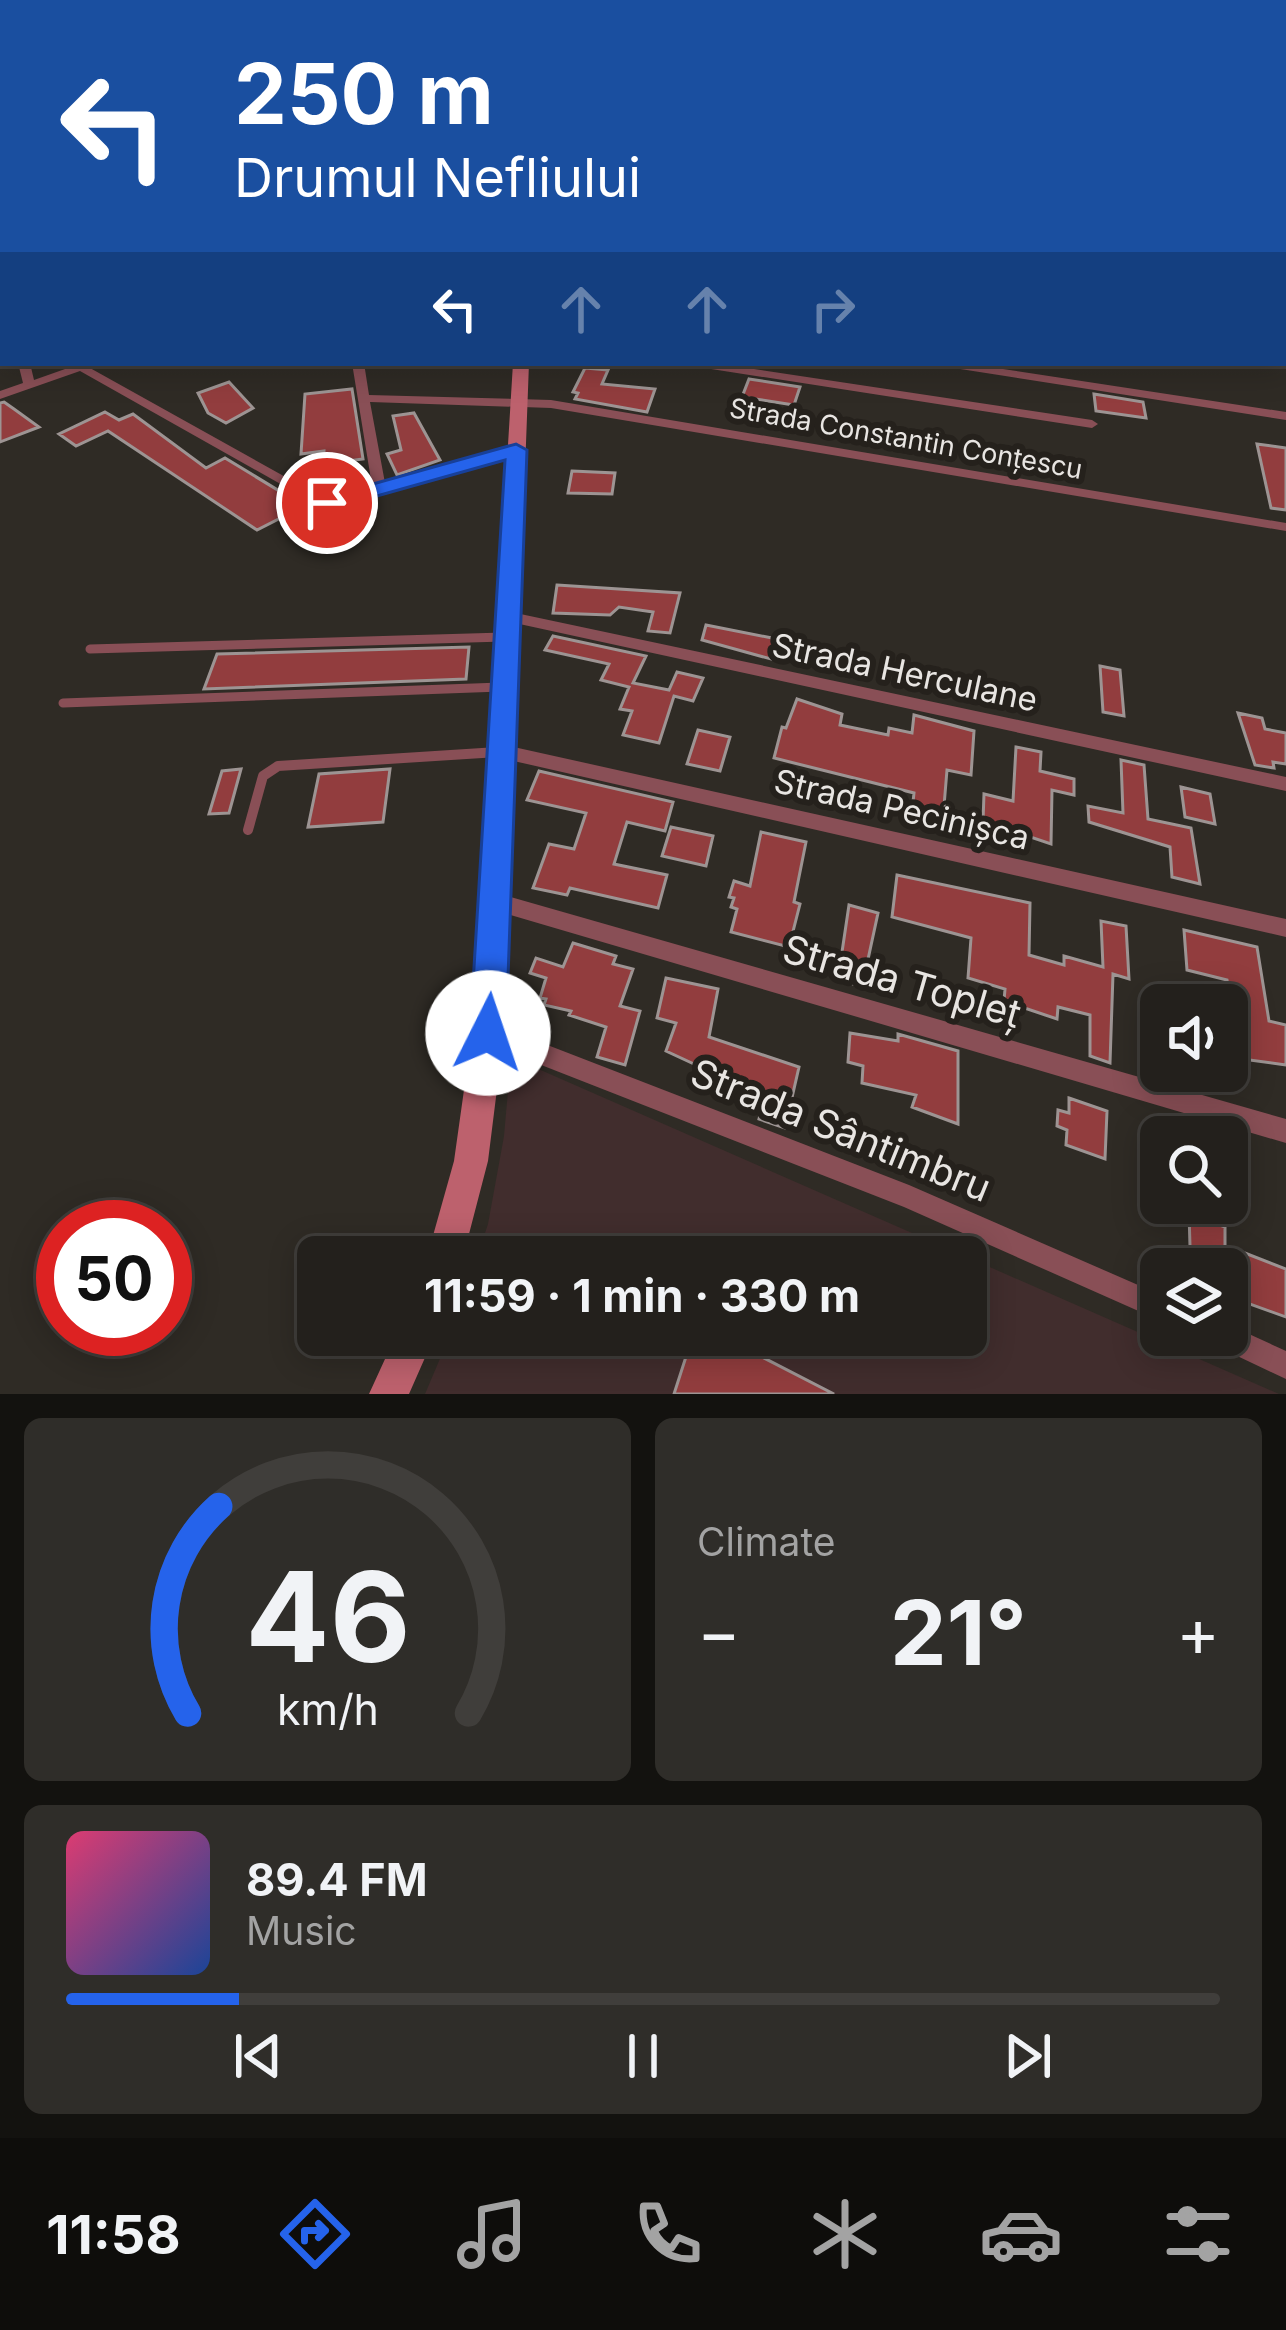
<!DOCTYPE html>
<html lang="en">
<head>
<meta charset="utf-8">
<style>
  body { margin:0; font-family:Inter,sans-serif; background:#2f2d29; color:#f1f3f6; height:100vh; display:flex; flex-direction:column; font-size:45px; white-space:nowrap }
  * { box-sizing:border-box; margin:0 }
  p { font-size:39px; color:#a3a3a3 }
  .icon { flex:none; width:66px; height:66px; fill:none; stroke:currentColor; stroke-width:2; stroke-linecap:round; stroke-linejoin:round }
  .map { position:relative; height:1394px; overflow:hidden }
  .drawer { display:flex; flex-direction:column; gap:24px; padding:24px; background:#13120f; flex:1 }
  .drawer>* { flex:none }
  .guide { position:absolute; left:0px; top:0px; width:1287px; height:366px; box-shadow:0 6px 30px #0003,0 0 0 3px #403e3b; background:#1a4fa0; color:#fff; overflow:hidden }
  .tools { position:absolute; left:1140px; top:984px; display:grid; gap:24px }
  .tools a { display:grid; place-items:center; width:108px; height:108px; border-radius:18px; background:#23201c; box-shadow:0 6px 30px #0003,0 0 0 3px #403e3b; font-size:60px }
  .speed { position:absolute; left:36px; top:1200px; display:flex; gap:24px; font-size:60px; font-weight:700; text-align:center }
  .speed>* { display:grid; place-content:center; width:156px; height:156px; border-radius:50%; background:#23201c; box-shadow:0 6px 30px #0003,0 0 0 3px #403e3b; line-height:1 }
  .speed .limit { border:18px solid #d22; background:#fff; color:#111 }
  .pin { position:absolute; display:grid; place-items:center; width:102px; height:102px; color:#fff; margin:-51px; border:6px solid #fff; border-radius:50%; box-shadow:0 3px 12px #0007 }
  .me { position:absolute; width:132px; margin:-66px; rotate:4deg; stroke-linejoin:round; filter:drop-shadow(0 0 9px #0008) }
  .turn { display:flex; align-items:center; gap:42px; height:252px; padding:0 36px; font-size:54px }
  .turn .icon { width:156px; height:156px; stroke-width:2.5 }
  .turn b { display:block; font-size:84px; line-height:102px }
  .lanes { display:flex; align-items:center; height:114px; padding:0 36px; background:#0003; justify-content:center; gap:60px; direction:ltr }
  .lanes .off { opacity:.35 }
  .big { font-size:90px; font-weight:700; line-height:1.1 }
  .drawer .card { flex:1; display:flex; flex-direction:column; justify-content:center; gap:18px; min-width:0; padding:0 42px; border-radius:18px; background:#2f2d29 }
  .drawer .dial { align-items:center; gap:0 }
  .dial svg { height:312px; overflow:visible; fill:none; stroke:#403e3b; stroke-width:7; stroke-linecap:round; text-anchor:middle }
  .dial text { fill:#f1f3f6; stroke:none }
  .song { display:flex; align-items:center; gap:36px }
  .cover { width:144px; height:144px; border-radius:18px; background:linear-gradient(135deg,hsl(340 70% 55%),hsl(220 70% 35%)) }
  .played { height:12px; border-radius:6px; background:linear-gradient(90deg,#2563eb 15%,#403e3b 15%) }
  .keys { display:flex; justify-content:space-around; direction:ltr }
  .heat { display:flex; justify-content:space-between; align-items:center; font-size:66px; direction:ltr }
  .drawer .tiles { flex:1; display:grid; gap:24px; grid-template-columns:1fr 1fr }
  .card:last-child { grid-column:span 2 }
  .trip { position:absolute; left:297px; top:1236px; width:690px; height:120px; border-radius:18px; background:#23201c; box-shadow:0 6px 30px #0003,0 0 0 3px #403e3b; font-weight:700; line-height:120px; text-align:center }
  .tabs { display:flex; height:192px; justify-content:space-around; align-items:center; background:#0e0d0b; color:#a3a3a3 }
  .tabs .icon { width:84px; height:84px }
  .tabs .on { color:#2563eb }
  .tabs b { font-size:54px; color:#f1f3f6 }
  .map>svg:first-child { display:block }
</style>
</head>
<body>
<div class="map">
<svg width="1286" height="1394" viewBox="0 0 1286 1394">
  <rect width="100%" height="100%" fill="#2f2b25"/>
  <path fill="#412d2d" d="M511,1057l768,337h-854l25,-59h516v-78h-489l11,-33 16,-88z"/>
  <path fill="#923d3e" stroke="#9d9493" stroke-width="3" d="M585,368l23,2 -6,14 53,5 -8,23 -72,-13 3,-6 -5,-1z
    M749,379l51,8 -6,18 -52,-8z
    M229,382l24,26 -27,15 -18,-10 -10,-20z
    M352,389l11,70 -39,5v-13l-23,3 4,-60z
    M1094,394l49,8 3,16 -50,-7z
    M4,402l10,7 25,18 -39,15v-39z
    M105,412l14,8 14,-6 73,54 19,-10 79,48 -47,24 -149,-99 -32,15 -17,-12z
    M414,413l26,47 -43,15 -10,-21 14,-4 -8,-34z
    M1257,444l29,4v62l-15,-2z
    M572,471l43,2 -3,21 -44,-1z
    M557,585l123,8 -10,40 -22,-2 5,-19 -34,-5 -9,8 -57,-2z
    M706,625l71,14 -6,20 -69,-19z
    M553,636l93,20 -13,27 36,7 8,-18 26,6 -10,23 -19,-5 -15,47 -36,-8 9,-24 -12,-2 9,-22 -28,-7 8,-16 -64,-14z
    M469,647l-3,32 -262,10 13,-35z
    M1100,666l20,4 4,46 -21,-4z
    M797,699l45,15 -2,11 48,10 1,-7 23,5 2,-18 60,16 -3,44 -24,-5 -4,48 -31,-7 2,-18 -140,-35 8,-31 4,1z
    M1238,713l24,5 3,11 21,4v31l-13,-2 1,6 -19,-3z
    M698,730l32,7 -10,34 -33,-7z
    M1016,747l25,5 -1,19 34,8v16l-22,-5 -1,54 -68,-23 1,-27 29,7z
    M1121,760l23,5 4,54 43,9 9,56 -28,-7 -2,-30 -81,-25 -1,-16 35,7z
    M241,769l-12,44 -20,1 13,-43z
    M390,769l-7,53 -75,5 11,-53z
    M539,771l134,31 -8,29 -38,-9 -13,42 53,11 -9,33 -88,-20 -3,7 -34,-7 16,-44 25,5 12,-36 -59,-13z
    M1181,787l29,7 5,30 -30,-7z
    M671,827l42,9 -7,30 -44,-10z
    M761,832l45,10 -12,60 6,2 -11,43 -58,-15 6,-23 -6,-2 3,-9 -5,-1 5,-16 16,5z
    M897,875l133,28 -1,52 35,10v-9l39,11 -2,-46 25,5 3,53 -16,-5 -3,89 -20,-7v-41l-32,-8 -1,12 -53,-18 1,-12 -37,-11 3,-40 -79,-21z
    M849,905l29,8 -16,74 -24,-8z
    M1184,930l73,17 12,74 17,4v40l-59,-8v-45l5,1 -5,-33 -40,-10z
    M573,943l43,13 -3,8 20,5 -13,37 20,5 -15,54 -28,-8 9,-30 -37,-12 2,-4 -27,-6 2,-6 -6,-1 6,-20 -16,-5 6,-15 27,9z
    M666,978l52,11 -9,48 90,30 -14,61 -26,-9 4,-16 -15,-5 2,-8 -84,-39 10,-28 -19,-5z
    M850,1033l48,8v-7l60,17v73l-46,-17 4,-12 -54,-12 1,-17 -15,-4z
    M1069,1098l38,13 -2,48 -39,-14 1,-15 -10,-4 1,-16 11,3z
    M1189,1213l36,14v33l-35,-14z
    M1232,1248l54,21v48l-53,-19z
    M693,1335h26l115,59h-160z"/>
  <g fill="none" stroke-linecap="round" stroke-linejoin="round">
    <path stroke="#894f56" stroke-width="9" d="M90,649l414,-12
      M63,703l438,-16"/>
    <path stroke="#894f56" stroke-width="10" d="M248,830l15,-54 15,-10 220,-14"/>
    <path fill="#894f56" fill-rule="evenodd" d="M1284,180h2v5h-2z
      M1284,252l2,1v9l-2,-1z
      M18,363h12l4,17 48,-17h13l-5,5 235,131 47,-13 -20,-123h12l5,32 182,5 735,123v8l-735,-123 -181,-6 15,81 131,-37 6,4 -199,58 -243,-137 -80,28v-8l23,-8z
      M686,363h28l378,57 6,4 -6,4 -400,-62z
      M935,363h28l323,49v8l-345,-54z
      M511,612l775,165v14l-780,-170 -3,-4 3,-4z
      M505,745l781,174v18l-781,-178 -6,-2 -3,-5 3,-5z
      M497,893l789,226v24l-789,-232 -7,-3 -3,-6 3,-6z
      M488,1022l421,163 252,110v26l-257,-114 -424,-166 -3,-8 3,-8z
      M1227,1324l59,27v28l-74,-35 -4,-9h19z"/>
    <path fill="#bd616d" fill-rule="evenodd" d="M513,363h16l-25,670 -16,128 -25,96h-36l27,-96 18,-128z
      M396,1335h39l-26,59h-40z"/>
  </g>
  <linearGradient id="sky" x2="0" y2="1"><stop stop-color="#1a1814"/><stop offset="0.48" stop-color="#474a51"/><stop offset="1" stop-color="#474a51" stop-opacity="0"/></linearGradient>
  <rect width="1286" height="375" fill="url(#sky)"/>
  <path fill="#2563eb" stroke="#184099" stroke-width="3" d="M516,444l11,6 -21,583 -5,13 -13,5 -13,-5 -5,-13 35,-573 -178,50 -11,-7 3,-4z"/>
  <g text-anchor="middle" stroke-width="12" stroke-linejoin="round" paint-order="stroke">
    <g font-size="27" fill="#e8e5e2" stroke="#25211c">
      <text transform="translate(906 439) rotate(10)" y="9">Strada Constantin Conțescu</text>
    </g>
    <g font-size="33" fill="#e8e5e2" stroke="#25211c">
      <text transform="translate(905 672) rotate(12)" y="12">Strada Herculane</text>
      <text transform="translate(902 809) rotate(13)" y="12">Strada Pecinișca</text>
    </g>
    <g font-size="39" fill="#e8e5e2" stroke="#25211c">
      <text transform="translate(902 981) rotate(16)" y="14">Strada Topleț</text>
      <text transform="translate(841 1130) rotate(22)" y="14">Strada Sântimbru</text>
    </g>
  </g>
</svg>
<div class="tools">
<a><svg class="icon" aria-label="sound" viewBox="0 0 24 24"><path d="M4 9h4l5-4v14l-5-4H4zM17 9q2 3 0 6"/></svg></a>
<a><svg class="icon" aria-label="search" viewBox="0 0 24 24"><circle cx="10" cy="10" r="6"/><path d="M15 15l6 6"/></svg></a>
<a><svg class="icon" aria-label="layers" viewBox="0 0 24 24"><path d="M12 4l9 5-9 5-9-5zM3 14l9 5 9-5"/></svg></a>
</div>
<div class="speed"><div class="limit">50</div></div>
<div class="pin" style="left:327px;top:503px;background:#d93025"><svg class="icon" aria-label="arrive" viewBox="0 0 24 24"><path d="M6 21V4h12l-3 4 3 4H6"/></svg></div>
<svg class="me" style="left:488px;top:1033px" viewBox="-20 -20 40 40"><circle r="19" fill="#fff"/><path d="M0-13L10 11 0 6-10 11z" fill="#2563eb"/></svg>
<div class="trip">11:59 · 1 min · 330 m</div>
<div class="guide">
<div class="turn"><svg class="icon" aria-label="left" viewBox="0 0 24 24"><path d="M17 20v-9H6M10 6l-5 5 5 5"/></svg><div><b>250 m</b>Drumul Nefliului</div></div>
<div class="lanes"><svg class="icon" aria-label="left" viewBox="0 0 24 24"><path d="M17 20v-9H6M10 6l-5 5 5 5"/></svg><svg class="icon off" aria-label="ahead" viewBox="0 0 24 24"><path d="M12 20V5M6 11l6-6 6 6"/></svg><svg class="icon off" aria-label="ahead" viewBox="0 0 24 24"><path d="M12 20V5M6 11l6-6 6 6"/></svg><svg class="icon off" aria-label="right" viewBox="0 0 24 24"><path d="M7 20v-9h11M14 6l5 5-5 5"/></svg></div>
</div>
</div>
<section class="drawer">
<div class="tiles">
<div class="card dial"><svg viewBox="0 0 100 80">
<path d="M14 69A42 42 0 1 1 86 69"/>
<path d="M14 69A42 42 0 0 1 22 16" stroke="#2563eb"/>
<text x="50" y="56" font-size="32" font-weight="700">46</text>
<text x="50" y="72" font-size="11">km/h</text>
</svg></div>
<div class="card"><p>Climate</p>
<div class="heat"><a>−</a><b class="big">21°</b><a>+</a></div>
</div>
<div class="card">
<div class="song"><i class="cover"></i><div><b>89.4 FM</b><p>Music</p></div></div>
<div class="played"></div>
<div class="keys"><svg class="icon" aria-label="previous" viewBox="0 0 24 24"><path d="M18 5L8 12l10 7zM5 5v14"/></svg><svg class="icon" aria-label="pause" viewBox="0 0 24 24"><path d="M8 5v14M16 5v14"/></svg><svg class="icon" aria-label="next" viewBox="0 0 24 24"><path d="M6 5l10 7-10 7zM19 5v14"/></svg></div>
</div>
</div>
</section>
<nav class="tabs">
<b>11:58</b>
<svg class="icon on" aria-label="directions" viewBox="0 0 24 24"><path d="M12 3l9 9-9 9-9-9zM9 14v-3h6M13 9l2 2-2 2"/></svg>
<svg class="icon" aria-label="music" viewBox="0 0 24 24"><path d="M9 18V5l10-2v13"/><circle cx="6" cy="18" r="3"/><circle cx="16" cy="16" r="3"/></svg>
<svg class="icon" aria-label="phone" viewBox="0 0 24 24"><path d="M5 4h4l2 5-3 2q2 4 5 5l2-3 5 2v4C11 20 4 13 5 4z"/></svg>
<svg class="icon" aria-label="climate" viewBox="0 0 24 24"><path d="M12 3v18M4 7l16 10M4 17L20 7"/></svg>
<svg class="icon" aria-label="car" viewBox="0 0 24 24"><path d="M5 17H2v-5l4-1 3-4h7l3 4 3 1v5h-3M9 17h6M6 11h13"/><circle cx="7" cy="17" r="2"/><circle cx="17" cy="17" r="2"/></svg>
<svg class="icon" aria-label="filters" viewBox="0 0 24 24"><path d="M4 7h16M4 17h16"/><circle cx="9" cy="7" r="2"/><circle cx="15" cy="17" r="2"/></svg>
</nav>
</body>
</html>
